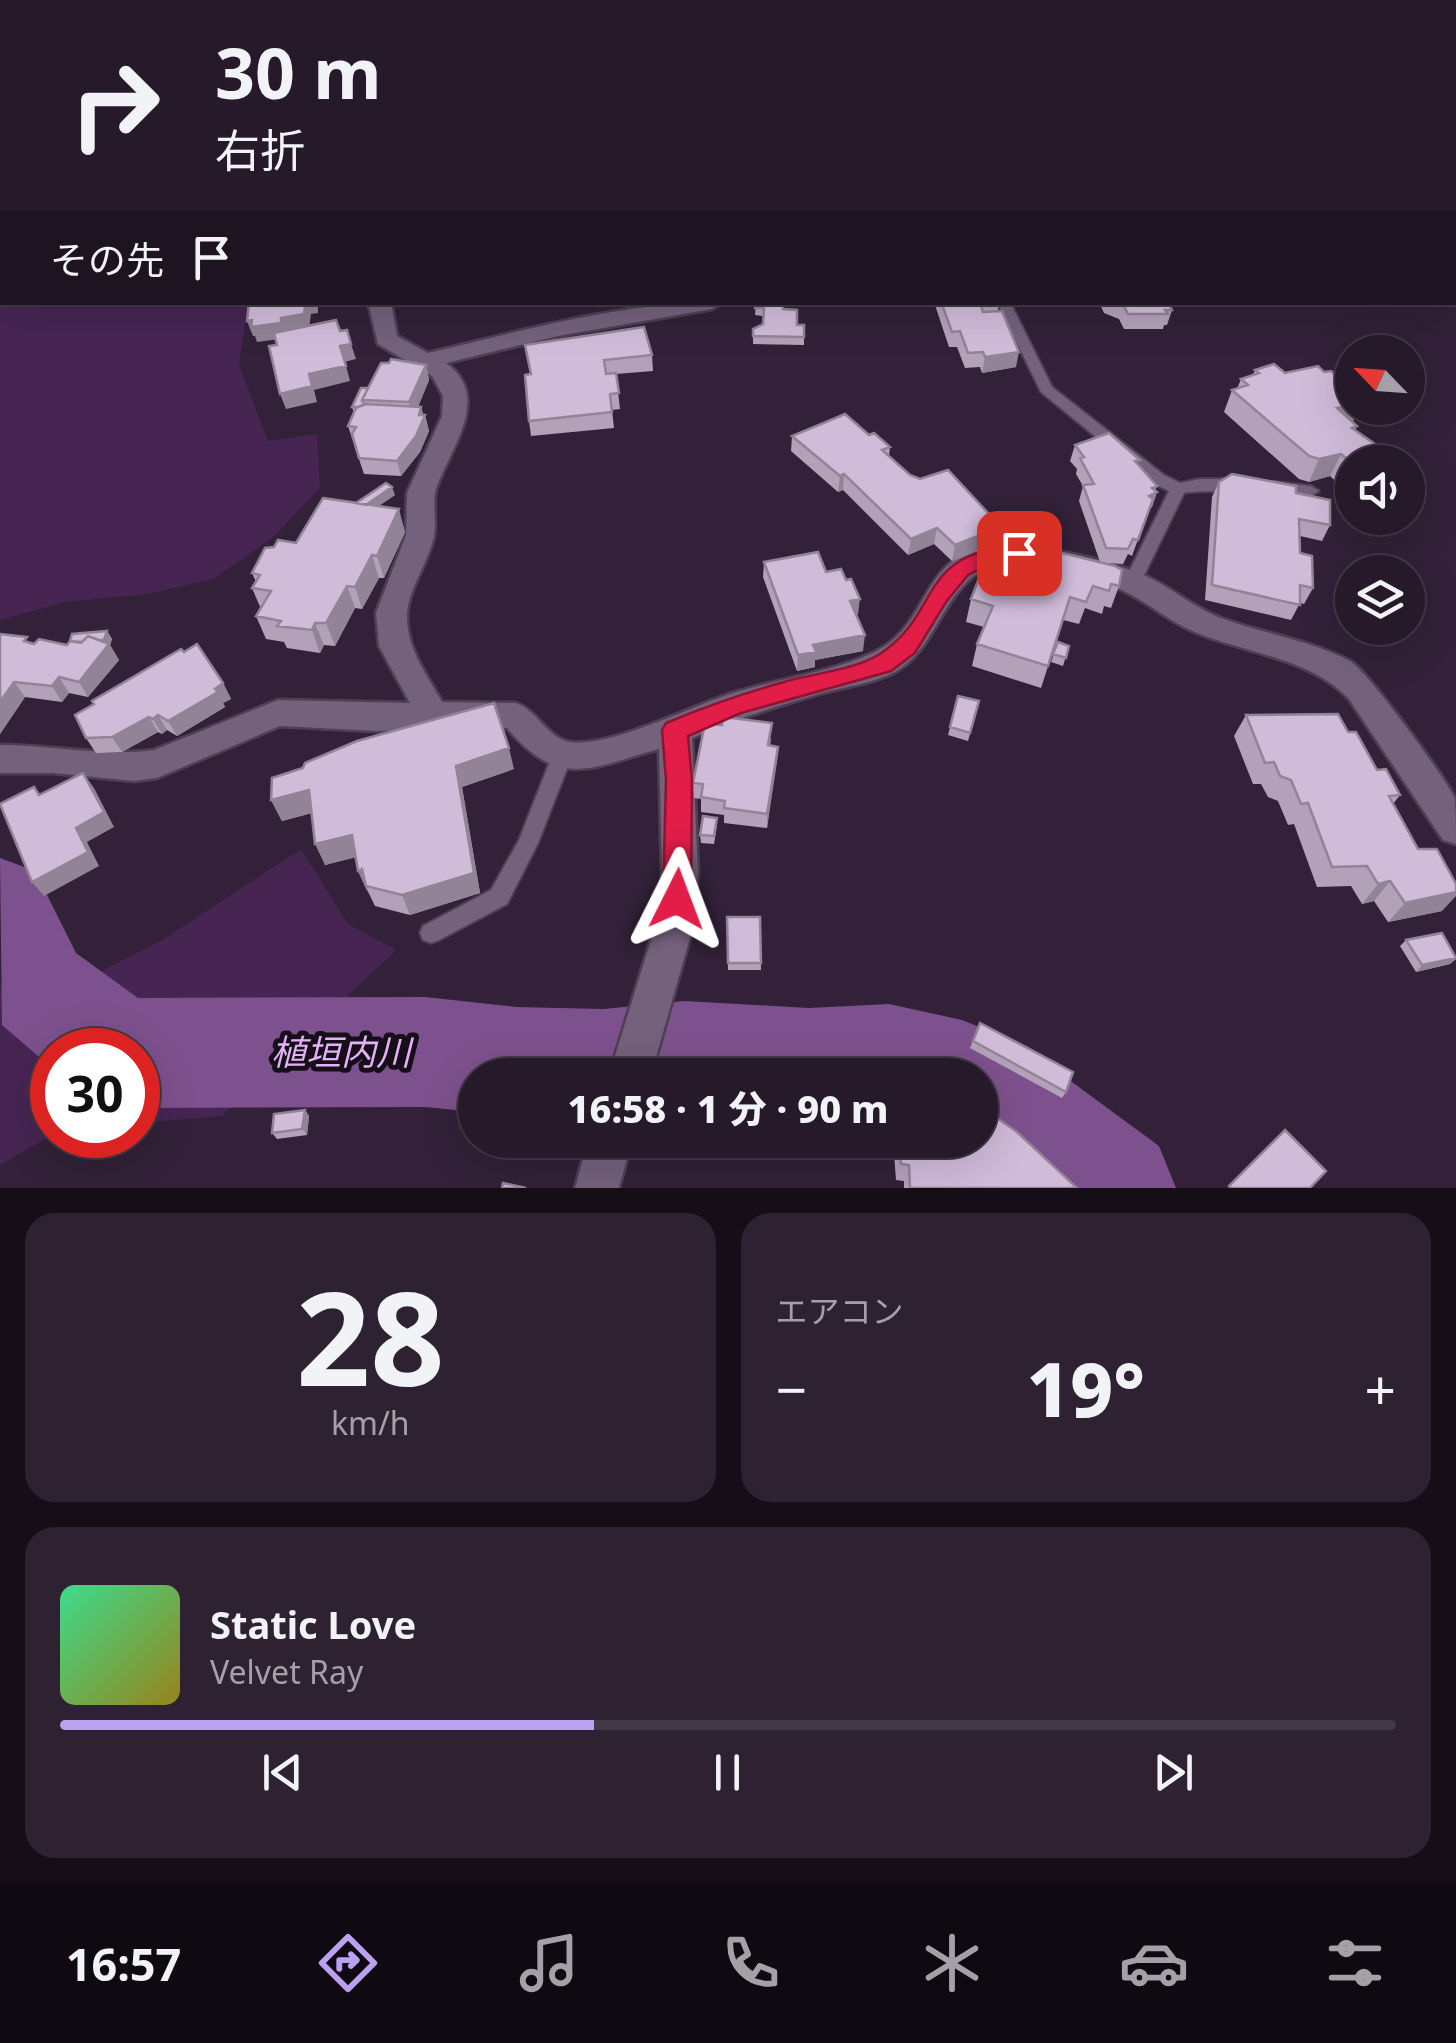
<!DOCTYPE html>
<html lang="ja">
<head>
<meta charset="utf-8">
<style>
  body { margin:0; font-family:"Noto Sans","Noto Sans JP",sans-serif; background:#2e2232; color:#f1f3f6; height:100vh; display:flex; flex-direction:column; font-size:38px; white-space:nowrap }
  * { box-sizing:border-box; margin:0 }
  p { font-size:32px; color:#a4a0a8 }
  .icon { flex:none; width:55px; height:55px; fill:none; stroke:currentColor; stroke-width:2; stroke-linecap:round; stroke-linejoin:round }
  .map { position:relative; height:1188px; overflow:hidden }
  .details { display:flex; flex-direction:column; gap:25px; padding:25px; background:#150e17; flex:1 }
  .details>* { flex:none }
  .hud { position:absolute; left:0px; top:0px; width:1458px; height:305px; box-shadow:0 10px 40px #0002,0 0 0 2px #423847; background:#26192a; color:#f1f3f6; overflow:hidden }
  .needle { width:65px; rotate:295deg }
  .buttons { position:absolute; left:1335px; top:335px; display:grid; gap:20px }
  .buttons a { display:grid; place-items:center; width:90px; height:90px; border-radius:50%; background:#26192a; box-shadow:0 10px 40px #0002,0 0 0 2px #423847; font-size:50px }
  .speed { position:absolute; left:30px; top:1028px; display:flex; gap:20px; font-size:50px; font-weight:700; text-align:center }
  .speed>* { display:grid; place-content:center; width:130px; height:130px; border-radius:50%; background:#26192a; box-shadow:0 10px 40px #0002,0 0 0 2px #423847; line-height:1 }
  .speed .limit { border:15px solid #d22; background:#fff; color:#111 }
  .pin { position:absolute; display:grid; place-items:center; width:85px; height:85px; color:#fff; margin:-42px; border-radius:20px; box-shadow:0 5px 15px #0006 }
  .me { position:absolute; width:110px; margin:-55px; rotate:3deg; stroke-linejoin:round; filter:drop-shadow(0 0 8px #0008) }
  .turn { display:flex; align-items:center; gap:35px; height:210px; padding:0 50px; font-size:45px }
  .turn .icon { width:130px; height:130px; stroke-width:2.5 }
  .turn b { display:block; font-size:70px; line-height:85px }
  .then { display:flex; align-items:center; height:95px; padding:0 50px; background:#0003; gap:20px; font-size:38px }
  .big { font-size:75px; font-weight:800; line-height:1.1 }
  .details .widget { flex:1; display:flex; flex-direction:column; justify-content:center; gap:15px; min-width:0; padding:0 35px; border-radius:30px; background:#2e2232 }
  .details .dial { align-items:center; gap:0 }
  .dial b { font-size:130px; line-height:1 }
  .song { display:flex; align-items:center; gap:30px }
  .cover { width:120px; height:120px; border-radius:15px; background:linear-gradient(135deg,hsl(150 70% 55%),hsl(50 70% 35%)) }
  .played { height:10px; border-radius:5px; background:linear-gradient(90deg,#bca0f2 40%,#423847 40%) }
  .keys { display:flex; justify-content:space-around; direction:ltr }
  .heat { display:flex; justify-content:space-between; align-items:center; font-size:55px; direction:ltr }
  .details .tiles { flex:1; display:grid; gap:25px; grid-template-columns:1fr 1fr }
  .widget:last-child { grid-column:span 2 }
  .trip { position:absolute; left:458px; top:1058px; width:540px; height:100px; border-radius:50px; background:#26192a; box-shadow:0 10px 40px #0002,0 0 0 2px #423847; font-weight:800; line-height:100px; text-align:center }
  .menu { display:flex; height:160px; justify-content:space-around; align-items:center; background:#0f0a11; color:#a4a0a8 }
  .menu .icon { width:70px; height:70px }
  .menu .current { color:#bca0f2 }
  .menu b { font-size:45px; color:#f1f3f6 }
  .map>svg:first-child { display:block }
</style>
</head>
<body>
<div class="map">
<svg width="1456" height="1188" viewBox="0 0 1456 1188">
  <rect width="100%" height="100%" fill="#322138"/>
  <path fill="#472553" d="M0,0h256l-254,2v300l246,1 -9,62 29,76 49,-7 3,54 -49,51 -58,40 -65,15 -83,8 -65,18z
    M301,849l47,75 48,26 -174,166 -84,7v-73h-86v85l-52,30v-180l16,30 146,-75z"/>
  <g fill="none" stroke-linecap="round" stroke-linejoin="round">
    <path fill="#7d518d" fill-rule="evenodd" d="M905,0h47l1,2h-46z
      M1455,112h1v30h-1z
      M0,858l35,13 41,82 62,45 287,-1 91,10 88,2 80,-8 125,7 80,-4 73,16 57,23 140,103 17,42h-153l-59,-48h16v-65h-505v37l-50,-5 -287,1v-58h-86v18l-50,-43z"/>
    <defs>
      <path id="lane" d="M997,302h13l42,85 112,88 16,8 20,-4h39l8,5c-15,11 -44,5 -63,9l-45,93h-12l-3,-4 45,-91 -17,-8 -111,-91z
        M1275,482l36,4 8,5 -8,5 -42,-5 -2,-4z
        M562,748l7,2 3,6 -34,87 -31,61 -68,36 -8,3 -8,-3 -3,-7 3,-7 68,-36 28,-50 33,-84 3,-6z"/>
      <path id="street" d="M1455,170h1v12h-1z
        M368,302h23l6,34 31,17c97,-23 195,-51 295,-51l-11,7 -154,27 -112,27c47,34 4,85 -10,126 -4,15 1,31 -2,47 -5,26 -27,54 -27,81 0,32 20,58 35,85l74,1c21,7 31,35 54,39 41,6 125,-38 166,-50 41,-13 127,-25 157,-52 36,-31 34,-81 93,-94 34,-7 122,14 155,28 28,11 49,32 80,44 40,15 92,23 129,43 16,8 98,120 105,138 1,12 1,33 1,45l-13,-4 -94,-141c-37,-40 -103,-46 -152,-66 -27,-11 -47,-29 -73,-42 -22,-11 -111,-32 -133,-24 -49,18 -52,81 -96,105 -21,11 -50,15 -73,21 -45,13 -87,26 -130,45l6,134 -5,55 -42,148h-42l46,-148 7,-55 -3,-123c-69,19 -99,41 -152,-21l-131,3 -96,-5 -123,52 -23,3 -81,-8h-53v-28c51,0 104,12 154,5l124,-50 132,3 -31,-57 -3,-33 30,-78 1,-42 35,-77 1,-20 -11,-20 -54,-32z
        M588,1140h44l-13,48h-44z"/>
      <path id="primary" d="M884,0h21l1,2h-20z
        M1455,138h1v12h-1z"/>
    </defs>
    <use href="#lane" stroke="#4e3f53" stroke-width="4"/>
    <use href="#street" stroke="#4e3f53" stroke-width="5"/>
    <use href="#primary" stroke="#4e3f53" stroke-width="5"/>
    <use href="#lane" fill="#74617c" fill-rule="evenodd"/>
    <use href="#street" fill="#74617c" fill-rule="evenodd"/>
    <use href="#primary" fill="#a873bb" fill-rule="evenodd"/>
  </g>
  <path fill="#b3a1ba" d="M785,0h45l-2,2h-31z
    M756,302l27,7 14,16h7v20l-51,-1v-15l10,-5v-8l-8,-1z
    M934,302h64v9l18,56 -34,6 -2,-6 -15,1 -8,-21h-8z
    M1099,302h69l4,8 -5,15h-3l-1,4h-39l-5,-10 -15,-6z
    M525,345l127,10 1,16 -37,3 4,35 -8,1 2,18 -83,8 -2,-15 1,-47z
    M426,365l3,15 -11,27h3l2,8h2l4,16 -9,21 -19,24 -37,-2 -16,-48 6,-13 -2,-6 16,-19z
    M1255,370l98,52 4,4 -2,4 -3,54 -10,3 -12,-11 -21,6 -10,-3 -75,-67 8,-22 5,-1 4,-10 12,-4z
    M869,435l21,12 -1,9 21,19 91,52 -4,15 -45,19 -18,-17 -26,11 -65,-65 -5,2 -47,-41 1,-15z
    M1075,445l63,20 19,27 -5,15 -3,2 -17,47 -4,-2 -5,10 -17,-1 13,23 -8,22 -7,-2 -2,8 -17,-6 -6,16 -16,-4 -22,68 -69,-22 5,-22 7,-17 -18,-5 5,-23 36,-36 93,-1 -21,-61 4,-15 -7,-12 1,-5 -7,-8z
    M1219,482l77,11 34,32 -8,16 -22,-5v17l13,35 -9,16 -4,-1 -9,17 -86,-20 7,-103z
    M395,495l-17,11 27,26 -21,46h-5l-17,31 -7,-1 -20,38 -11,-1 -4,8 -33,-5 -3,-6 -18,-3 -10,-23 5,-7 -9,-21 4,-6 -4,-9 22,-26 22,-4 60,-40z
    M764,562l62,10 32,42 -2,1 7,36 -48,9v7l-18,4 -34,-94z
    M107,631l5,8 -2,6 9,15 -31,37 -19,-4 -7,9 -37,-5 -25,37v-100l34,10 33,1z
    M1058,642l11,4 -6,20 -12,-4z
    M223,683l8,16 -8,4 2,4 -48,29 -10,-6 -5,4 -4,-2 -36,20 -26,1 -10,-15 8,-34z
    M958,696l21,5 -11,40 -20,-6z
    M1246,715l102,17 29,38 23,25 -7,9 49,107 -54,11 -14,-21 -12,3 -11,-18 -34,1 -23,-63 -6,1 -10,-24 -10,-4 -7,-13h-8l-19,-48z
    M771,738l-1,8 8,1 -11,81 -43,-5v-8l-23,-3v-13l-7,-1 -1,-15z
    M514,769l-52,18 18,106 -70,22 -35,-9 -17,-35 -3,-14 -30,8 -13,-52 -30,8 -11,-21z
    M717,825l-3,19 -13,-1 -1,-8z
    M727,917h33l1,53h-33z
    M1406,940l50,16v3l-6,5 -34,8 -16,-26z
    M980,1023l86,69 -4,6 -92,-50z
    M305,1110l4,6 -2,19 -30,4 -5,-6z
    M893,1140h87l97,48h-173v-7l-8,-1z"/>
  <path fill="#928397" d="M306,302h12v11l-7,1 -2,15 -23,9 -29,4 -2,-6h-2l-6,-15 34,-3z
    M351,344l5,15 -12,3 -4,-16z
    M1019,352l-3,15 -34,6 3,-16z
    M426,365l3,15 -16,38 -4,-16z
    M346,366l4,15 -36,9 3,12 -31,7 -6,-15 29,-20z
    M1352,405v3h8l-9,17 -14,-17z
    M421,407l8,24 -9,21 -19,24 -4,-15z
    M1341,454l-11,22 -21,6 10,-23z
    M1391,455l-5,7h-26z
    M1352,466v18l-10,3z
    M844,474l-1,16 -5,2 2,-16z
    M1157,486l-3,7 3,-1 -5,15 -9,5 9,-24z
    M392,487l3,8 -35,24 -2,-8z
    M399,509l6,23 -21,46 -7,-22z
    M1001,527l-4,15 -45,19 3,-16z
    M937,528l-3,16 -26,11 3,-16z
    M372,555l7,23 -17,31 -7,-22z
    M347,586l8,22 -20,38 -9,-23z
    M860,599l-2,15 -9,2 1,-15z
    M315,623l9,22 -4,8 -8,-23z
    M107,631l5,8 -2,6 9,15 -31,37 -9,-15 29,-36 -4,-6z
    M865,635l-2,16 -48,9v7l-18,4 1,-16 15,-10z
    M59,677l10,16 -7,9 -10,-16z
    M14,682l11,15 -25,37v-32z
    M223,683l8,16 -8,4 2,4 -48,29 -9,-15z
    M158,715l9,15 -5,4 -9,-15z
    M149,717l9,15 -36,20 -10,-15z
    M778,747l-1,15 -10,66v-14z
    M509,748l5,21 -52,18 18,106 -70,22 -8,-20 54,-129z
    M83,773l11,15 20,39 -27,15 12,24 -55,30 -12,-14 44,-54z
    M309,790l10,21 -37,10 -11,-21z
    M352,835l9,21 -36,9 -10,-21z
    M362,869l6,22h-1l-9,-20z
    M1390,881l-16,20 -12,3 16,-20z
    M1456,892v4l-14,15 -54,11 17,-19z
    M1456,958l-6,6 -34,8 6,-7z
    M305,1110l4,6 -2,19 -5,-6z"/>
  <path fill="#d0bbd8" stroke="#928397" stroke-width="2.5" d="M249,302h57l-2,12 -23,4v5l-30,4 1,-7 -5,1z
    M756,302h27v7l14,1v15h7v12l-51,-1v-7l10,-5 1,-16h-9z
    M941,302h57l2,4h-19l2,6 19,-1 17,41 -34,5 -2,-5 -15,1 -8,-22 -8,1z
    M1120,302h48l4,8h-7l3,4h-40l-5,-10z
    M336,320l4,11 7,-1 4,14 -11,2 6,20 -37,8 3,12 -32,8 -11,-48 8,-1 -3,-12z
    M644,327l8,28 -48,5 2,14 10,-1 3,20 -9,1 2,18 -83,9 -4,-46 6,-1 -6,-29z
    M391,359l35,6 -17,37 -47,-2 19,-37h8z
    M1274,364l11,9 33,-7 6,6 7,-1 21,17v17l-15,3 20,18 -5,2 39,27 -39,8 -11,-9 -22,5 -10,-3 -77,-66 16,-5 -7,-6 18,-6 -4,-3z
    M361,388h7l-6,12 2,5 -6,2h-6z
    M365,404l56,3 -2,8h6l-9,21 -19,25 -38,-3 -7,-24 4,-7 -8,-1 8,-18z
    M845,414l24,21 5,-2 16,14 -8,3 28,25 10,4 28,-9 53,57 -46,18 -18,-17 -26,11 -67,-65 -4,2 -48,-40z
    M1109,433l31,27 -5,1 22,25 -5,2 5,4 -8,4 4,3 -15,41 -5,-1 -5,10 -22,-1 -23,-63 11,-1 -14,-26 4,-1 -9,-12z
    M1232,474l64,12v7l34,7v25l-31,-6 1,34 12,3 1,32 -13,-3v20l-88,-20 7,-103z
    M386,483l6,4 -26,18 -10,-2z
    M323,498l76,11 -22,47 -5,-1 -17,32 -8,-1 -21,37h-11l-3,7 -35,-4 4,-5 -25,-5 15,-25 -19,-3 8,-13 -8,-2 13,-25 9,-1 4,-7 18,3z
    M1015,545h15l85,21 7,4 -3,16 -8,-2 -2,7 -16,-5 -7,16 -16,-5 -22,69 -71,-22 16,-38 -22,-7 16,-42 20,6z
    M818,552l8,20 15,-3 5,11 5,-1 9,20 -10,2 15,34 -52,10 3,7 -18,3 -34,-93z
    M107,631l-3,9h-5l-11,-4 -6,6 -12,-1 2,-7z
    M0,634l27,3 -3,4 10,3 5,-5 28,6 3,-4 11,2 7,-7 21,8 -30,38 -20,-5 -7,9 -38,-4 -14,20z
    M1058,642l11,4 -3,12 -13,-4z
    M197,644l26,39 -8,6 3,3 -50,29 -10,-6 -5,4 -4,-2 -37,20 -26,1 -11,-23 19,-11 -2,-3 89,-52 3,3z
    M958,696l21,5 -9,32 -20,-6z
    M494,703l15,45 -53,18 18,107 -72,22 -36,-9 -4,-17 -4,2 -6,-36 -37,9 -6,-54 -38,10 1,-22 31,-10 2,-5 52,-22z
    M1338,714l10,18h8l21,38 9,-1 14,26 -11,1 29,53h19l19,35v8l-51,11 -15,-22 -12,3 -11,-18 -35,1 -24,-64 -7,1 -10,-24 -11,-4 -6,-14 -9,1 -19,-48z
    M723,717l49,6 -4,22 10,2 -11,67 -43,-6 1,-7 -24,-4 2,-13 -10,-1 12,-60 17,2z
    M83,773l21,39 -28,16 12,24 -56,30 -32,-78 34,-17 5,8z
    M703,816l14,2 -3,18 -14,-1z
    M727,917h33l1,46h-33z
    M1442,933l14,25 -34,7 -16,-25z
    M980,1023l93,49 -7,20 -93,-51z
    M980,1106l37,26 60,56h-167l-1,-23 -8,-1 -2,-24h81z
    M305,1110l-3,19 -30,4 2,-19z
    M1285,1130l41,41 -16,17h-79l-2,-2z
    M503,1183l23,5h-24z"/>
  <path fill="#e11d48" stroke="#92132f" stroke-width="2.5" d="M1019,545l8,2 3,6 -3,5 -35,5 -24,12 -22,27 -31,51 -24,18 -150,42 -53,23 4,44 -1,119 -4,9 -10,4 -10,-4 -4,-9 3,-119 -4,-50 4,-7c41,-17 81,-31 125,-43 27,-7 65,-11 89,-26 64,-43 34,-100 139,-109z"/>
  <g text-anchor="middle" stroke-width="10" stroke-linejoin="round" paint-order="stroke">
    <g font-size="35" font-style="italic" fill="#e3b1f6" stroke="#160e19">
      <text x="341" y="1065">植垣内川</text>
    </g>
  </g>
</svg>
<div class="buttons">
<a><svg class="needle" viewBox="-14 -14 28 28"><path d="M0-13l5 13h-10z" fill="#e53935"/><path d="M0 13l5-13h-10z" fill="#a4a0a8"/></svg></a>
<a><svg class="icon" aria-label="sound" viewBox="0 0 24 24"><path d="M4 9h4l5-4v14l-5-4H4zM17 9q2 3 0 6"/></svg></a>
<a><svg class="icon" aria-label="layers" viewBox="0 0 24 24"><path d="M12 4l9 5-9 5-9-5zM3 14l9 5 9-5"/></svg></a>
</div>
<div class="speed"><div class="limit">30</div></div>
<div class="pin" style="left:1019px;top:553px;background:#d93025"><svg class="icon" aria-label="arrive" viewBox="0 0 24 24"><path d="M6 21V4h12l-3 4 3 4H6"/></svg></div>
<svg class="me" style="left:677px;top:899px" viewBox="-20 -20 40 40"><path d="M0-17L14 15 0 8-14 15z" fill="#e11d48" stroke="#fff" stroke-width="4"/></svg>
<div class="trip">16:58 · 1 分 · 90 m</div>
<div class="hud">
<div class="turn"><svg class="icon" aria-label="right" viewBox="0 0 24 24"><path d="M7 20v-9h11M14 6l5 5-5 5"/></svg><div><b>30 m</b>右折</div></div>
<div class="then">その先<svg class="icon" aria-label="arrive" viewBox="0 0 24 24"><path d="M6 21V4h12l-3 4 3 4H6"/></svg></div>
</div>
</div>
<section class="details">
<div class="tiles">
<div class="widget dial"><b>28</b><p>km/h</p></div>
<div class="widget"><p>エアコン</p>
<div class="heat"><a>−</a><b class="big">19°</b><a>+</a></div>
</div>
<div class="widget">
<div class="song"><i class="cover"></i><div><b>Static Love</b><p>Velvet Ray</p></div></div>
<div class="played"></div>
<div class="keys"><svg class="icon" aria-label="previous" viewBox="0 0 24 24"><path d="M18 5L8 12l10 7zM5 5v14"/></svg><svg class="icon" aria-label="pause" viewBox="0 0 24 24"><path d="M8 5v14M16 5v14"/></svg><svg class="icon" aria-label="next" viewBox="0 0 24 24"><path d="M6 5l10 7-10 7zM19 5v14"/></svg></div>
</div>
</div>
</section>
<nav class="menu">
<b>16:57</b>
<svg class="icon current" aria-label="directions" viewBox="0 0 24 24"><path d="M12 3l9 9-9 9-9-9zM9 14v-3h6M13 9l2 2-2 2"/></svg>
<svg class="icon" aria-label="music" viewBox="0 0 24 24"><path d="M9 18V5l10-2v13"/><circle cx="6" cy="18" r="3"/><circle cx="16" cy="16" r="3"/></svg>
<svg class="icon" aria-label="phone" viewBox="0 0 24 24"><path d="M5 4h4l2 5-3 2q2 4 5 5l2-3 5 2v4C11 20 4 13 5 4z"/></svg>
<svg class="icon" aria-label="climate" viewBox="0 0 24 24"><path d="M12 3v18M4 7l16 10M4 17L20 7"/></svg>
<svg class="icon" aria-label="car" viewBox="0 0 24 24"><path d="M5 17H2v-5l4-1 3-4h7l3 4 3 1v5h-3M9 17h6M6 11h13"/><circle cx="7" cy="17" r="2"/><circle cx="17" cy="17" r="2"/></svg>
<svg class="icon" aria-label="filters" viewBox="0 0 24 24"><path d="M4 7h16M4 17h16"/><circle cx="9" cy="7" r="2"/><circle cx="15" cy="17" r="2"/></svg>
</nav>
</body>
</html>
